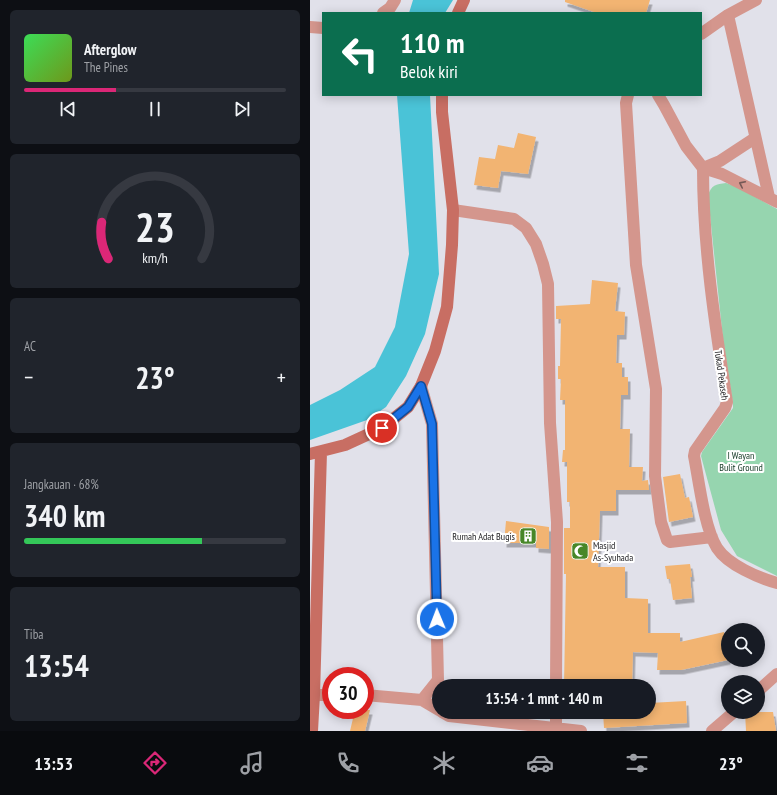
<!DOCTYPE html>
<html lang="id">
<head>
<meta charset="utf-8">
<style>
  body { margin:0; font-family:"PT Sans Narrow",sans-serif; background:#20242c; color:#f1f3f6; height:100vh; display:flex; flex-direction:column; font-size:15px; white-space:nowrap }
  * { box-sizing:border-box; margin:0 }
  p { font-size:13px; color:#9ea1a6 }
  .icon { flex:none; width:22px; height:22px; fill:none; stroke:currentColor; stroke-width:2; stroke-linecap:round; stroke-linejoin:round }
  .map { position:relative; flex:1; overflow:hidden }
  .details { display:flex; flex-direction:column; gap:10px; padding:10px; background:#0d0f14; width:310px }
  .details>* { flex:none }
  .top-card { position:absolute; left:12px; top:12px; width:380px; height:84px; border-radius:0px; box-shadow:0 2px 10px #0003; background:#0b6e4f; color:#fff; overflow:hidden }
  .fabs { position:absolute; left:411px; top:623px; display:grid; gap:8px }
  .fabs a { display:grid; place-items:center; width:44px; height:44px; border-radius:50%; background:#171b24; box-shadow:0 2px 10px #0003; font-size:20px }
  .speed { position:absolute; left:12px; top:667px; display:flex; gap:8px; font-size:20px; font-weight:700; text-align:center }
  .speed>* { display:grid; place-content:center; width:52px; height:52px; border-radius:50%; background:#171b24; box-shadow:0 2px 10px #0003; line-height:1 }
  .speed .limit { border:6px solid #d22; background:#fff; color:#111 }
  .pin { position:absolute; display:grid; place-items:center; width:34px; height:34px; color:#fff; margin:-17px; border:2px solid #fff; border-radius:50%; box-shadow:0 1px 4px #0007 }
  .me { position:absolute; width:44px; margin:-22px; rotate:359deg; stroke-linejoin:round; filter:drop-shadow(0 0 3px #0008) }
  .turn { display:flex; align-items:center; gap:14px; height:84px; padding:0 12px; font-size:18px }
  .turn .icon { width:52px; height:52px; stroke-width:2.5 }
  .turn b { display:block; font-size:28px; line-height:34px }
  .big { font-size:30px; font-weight:600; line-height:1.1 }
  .details .widget { flex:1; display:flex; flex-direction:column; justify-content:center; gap:6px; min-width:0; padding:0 14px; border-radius:6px; background:#20242c }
  .details .dial { align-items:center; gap:0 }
  .dial svg { height:104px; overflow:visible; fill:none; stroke:#363941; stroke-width:7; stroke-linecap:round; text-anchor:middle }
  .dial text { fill:#f1f3f6; stroke:none }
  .song { display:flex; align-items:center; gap:12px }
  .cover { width:48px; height:48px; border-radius:6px; background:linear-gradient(135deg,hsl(130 70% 55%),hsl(80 70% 35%)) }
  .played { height:4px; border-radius:2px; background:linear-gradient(90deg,#db2777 35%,#363941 35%) }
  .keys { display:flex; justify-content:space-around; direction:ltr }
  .heat { display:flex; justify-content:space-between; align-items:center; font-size:22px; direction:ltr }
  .charge { height:6px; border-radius:3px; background:linear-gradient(90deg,#34c759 68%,#363941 0) }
  .trip { position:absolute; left:122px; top:679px; width:224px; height:40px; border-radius:20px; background:#171b24; box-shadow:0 2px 10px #0003; font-weight:600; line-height:40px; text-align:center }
  .tabs { display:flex; height:64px; justify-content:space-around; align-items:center; background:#090b0e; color:#9ea1a6 }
  .tabs .icon { width:28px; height:28px }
  .tabs .active { color:#db2777 }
  .tabs b { font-size:18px; color:#f1f3f6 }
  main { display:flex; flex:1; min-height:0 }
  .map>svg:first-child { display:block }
</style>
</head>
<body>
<main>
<section class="details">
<div class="widget">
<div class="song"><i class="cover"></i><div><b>Afterglow</b><p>The Pines</p></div></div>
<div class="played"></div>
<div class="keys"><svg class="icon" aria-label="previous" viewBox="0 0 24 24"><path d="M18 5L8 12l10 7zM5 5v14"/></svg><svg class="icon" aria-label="pause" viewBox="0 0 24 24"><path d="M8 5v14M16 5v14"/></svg><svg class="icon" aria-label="next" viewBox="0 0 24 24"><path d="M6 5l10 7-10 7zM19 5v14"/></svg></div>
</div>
<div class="widget dial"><svg viewBox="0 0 100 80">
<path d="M14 69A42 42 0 1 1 86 69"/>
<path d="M14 69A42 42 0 0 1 9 41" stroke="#db2777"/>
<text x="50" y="56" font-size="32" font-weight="700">23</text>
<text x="50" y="72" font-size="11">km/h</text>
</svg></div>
<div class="widget"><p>AC</p>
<div class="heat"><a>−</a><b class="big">23°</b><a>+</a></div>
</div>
<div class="widget"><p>Jangkauan · 68%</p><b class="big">340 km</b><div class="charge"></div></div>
<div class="widget"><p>Tiba</p><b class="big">13:54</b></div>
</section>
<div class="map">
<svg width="467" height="731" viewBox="0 0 467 731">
  <defs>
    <filter id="shadow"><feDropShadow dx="2.5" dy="4.5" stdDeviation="0" flood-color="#0004"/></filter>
  </defs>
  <rect width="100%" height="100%" fill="#e1e1ea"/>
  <path fill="#96d5af" d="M416,183l11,4 40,22v367l-40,-20 -16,-26 -20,-74 1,-4 31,-44v-4l-10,-65 -15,-143c3,-11 8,-12 18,-13z"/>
  <path fill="#4ac3d7" d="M103,0h40l-8,13h-36z
    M87,95h33l9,179 -14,60 -19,42 -20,31 -19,13 -57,20v-35l30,-15 35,-23 20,-40 14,-73z"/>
  <path fill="#f2b472" filter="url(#shadow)" d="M255,0h85l-4,13h-49l-32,-11z
    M208,133l18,4 -8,37 -27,-3 -3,17 -24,-3 5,-28 16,2 3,-14 16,3z
    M282,280l26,3 -3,28 10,1 -1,23h-7l-1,28h6v14h6v18h-7l-1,34h10l-1,38h14l-1,14 6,-1 1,10h-33v21h-16l-2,56h27v31l23,1v34h32v9l44,-10 4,16v12l-47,10h-24l1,-17 -25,-1 -1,34h-68l2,-112h-2v-46h6v-26h-3v-40h-5l1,-12h2v-50h-5l1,-21h-3v-13h2l1,-47h-5v-13l34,-2z
    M370,474l5,24 4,-1 4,20 -24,5 -6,-45z
    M196,521l43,6v22l-13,-1v-5h-32z
    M380,564l2,13h-2l2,21 -19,2 -3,-21h-3l-2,-13z
    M376,701l1,22 -83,5 -1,-16h46v-9z
    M45,710h15l-5,21h-15z
    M435,712h28l3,19h-30z"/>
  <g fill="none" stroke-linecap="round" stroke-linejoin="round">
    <path stroke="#d4968d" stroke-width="12" d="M73,13l7,-5 5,-8
      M418,15l41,182
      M0,27l13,1
      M391,34l27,-19 28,-15
      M318,95l-2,8 10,162 20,124 -1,87 6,46 6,18 3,2 42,-5
      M348,95l6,10 22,41 17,22 19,6 55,28
      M445,138l-35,23 -17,7c0,79 12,157 24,234l-2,6 -30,43 -1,5c5,25 10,71 23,92 11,17 42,30 60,35
      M143,210l61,9 12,9 10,16 7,20 5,20 2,139 7,99 -1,164
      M111,386l11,38 6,256 -16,20
      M448,691l19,-17
      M4,695h17
      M55,695l57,5 17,10
      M132,712l7,4 132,15
      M246,728v-16
      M402,731l22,-19"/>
    <path stroke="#c86e63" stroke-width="12" d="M148,13l6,-13
      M0,454l35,-9 37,-17 26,-21 13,-21 14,-35 12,-44 5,-62 1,-35 -11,-98v-17
      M2,731l2,-36 7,-243"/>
  </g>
  <defs><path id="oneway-chevron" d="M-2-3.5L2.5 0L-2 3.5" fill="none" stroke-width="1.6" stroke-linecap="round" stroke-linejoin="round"/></defs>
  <use stroke="#745855" href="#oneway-chevron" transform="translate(432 184) rotate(-154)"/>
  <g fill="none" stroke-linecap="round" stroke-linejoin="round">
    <defs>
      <path id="route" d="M72,428l26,-21 13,-21 11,38 5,195"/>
    </defs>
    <use href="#route" stroke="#114b97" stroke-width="10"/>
    <use href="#route" stroke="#1a73e8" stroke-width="7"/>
  </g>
  <defs>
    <symbol id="building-square" viewBox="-11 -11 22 22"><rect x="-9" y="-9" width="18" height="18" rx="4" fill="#478728" stroke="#fff"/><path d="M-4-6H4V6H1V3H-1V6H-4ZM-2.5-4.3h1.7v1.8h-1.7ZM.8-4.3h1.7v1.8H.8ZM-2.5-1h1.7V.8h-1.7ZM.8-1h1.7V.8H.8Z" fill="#fff"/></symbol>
    <symbol id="mosque-square" viewBox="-11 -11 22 22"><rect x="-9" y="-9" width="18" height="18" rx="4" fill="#478728" stroke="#fff"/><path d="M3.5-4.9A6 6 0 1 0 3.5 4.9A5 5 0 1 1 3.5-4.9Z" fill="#fff"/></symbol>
  </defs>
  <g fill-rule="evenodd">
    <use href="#building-square" x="208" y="526" width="20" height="20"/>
    <use href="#mosque-square" x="260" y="541" width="20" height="20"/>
  </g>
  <g text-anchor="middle" stroke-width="4" stroke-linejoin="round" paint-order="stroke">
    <g font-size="10" fill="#252528" stroke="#fff">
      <text transform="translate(412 375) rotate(82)" y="4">Tukad Pekaseh</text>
    </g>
    <g font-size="10" fill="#133824" stroke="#fff">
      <text x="431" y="459">I Wayan<tspan x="431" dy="12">Bulit Ground</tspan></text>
    </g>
    <g font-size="10" fill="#252528" stroke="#fff" text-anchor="end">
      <text x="205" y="540">Rumah Adat Bugis</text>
      <text x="283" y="549" text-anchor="start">Masjid<tspan x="283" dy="12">As-Syuhada</tspan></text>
    </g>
  </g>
</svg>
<div class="fabs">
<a><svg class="icon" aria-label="search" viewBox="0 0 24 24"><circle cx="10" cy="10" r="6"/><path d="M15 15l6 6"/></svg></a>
<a><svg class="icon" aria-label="layers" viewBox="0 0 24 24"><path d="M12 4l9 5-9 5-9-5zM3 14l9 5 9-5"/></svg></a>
</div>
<div class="speed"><div class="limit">30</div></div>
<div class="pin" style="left:72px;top:428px;background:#d93025"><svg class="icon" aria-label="arrive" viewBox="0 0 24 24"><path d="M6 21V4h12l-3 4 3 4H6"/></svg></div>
<svg class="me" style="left:127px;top:619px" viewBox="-20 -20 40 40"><circle r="17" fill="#1a73e8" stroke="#fff" stroke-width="3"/><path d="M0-11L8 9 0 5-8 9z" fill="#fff"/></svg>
<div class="trip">13:54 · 1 mnt · 140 m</div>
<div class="top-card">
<div class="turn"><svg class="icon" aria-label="left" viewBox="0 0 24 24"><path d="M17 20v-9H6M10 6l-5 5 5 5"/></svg><div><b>110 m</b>Belok kiri</div></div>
</div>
</div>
</main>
<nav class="tabs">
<b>13:53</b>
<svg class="icon active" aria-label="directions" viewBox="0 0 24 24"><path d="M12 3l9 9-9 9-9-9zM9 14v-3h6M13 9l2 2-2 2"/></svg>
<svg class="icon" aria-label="music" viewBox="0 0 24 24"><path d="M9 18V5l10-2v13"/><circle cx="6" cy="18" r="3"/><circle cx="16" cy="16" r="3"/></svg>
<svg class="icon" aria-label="phone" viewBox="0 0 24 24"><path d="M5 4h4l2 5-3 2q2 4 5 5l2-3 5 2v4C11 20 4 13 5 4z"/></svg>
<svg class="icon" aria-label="climate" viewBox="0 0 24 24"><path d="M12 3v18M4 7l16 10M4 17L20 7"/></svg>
<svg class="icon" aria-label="car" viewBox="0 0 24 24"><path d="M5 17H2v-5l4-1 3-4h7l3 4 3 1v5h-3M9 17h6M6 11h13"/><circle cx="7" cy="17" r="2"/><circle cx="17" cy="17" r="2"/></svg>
<svg class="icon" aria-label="filters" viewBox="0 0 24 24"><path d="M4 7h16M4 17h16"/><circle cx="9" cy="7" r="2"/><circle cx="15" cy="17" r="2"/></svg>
<b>23°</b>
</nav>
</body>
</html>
